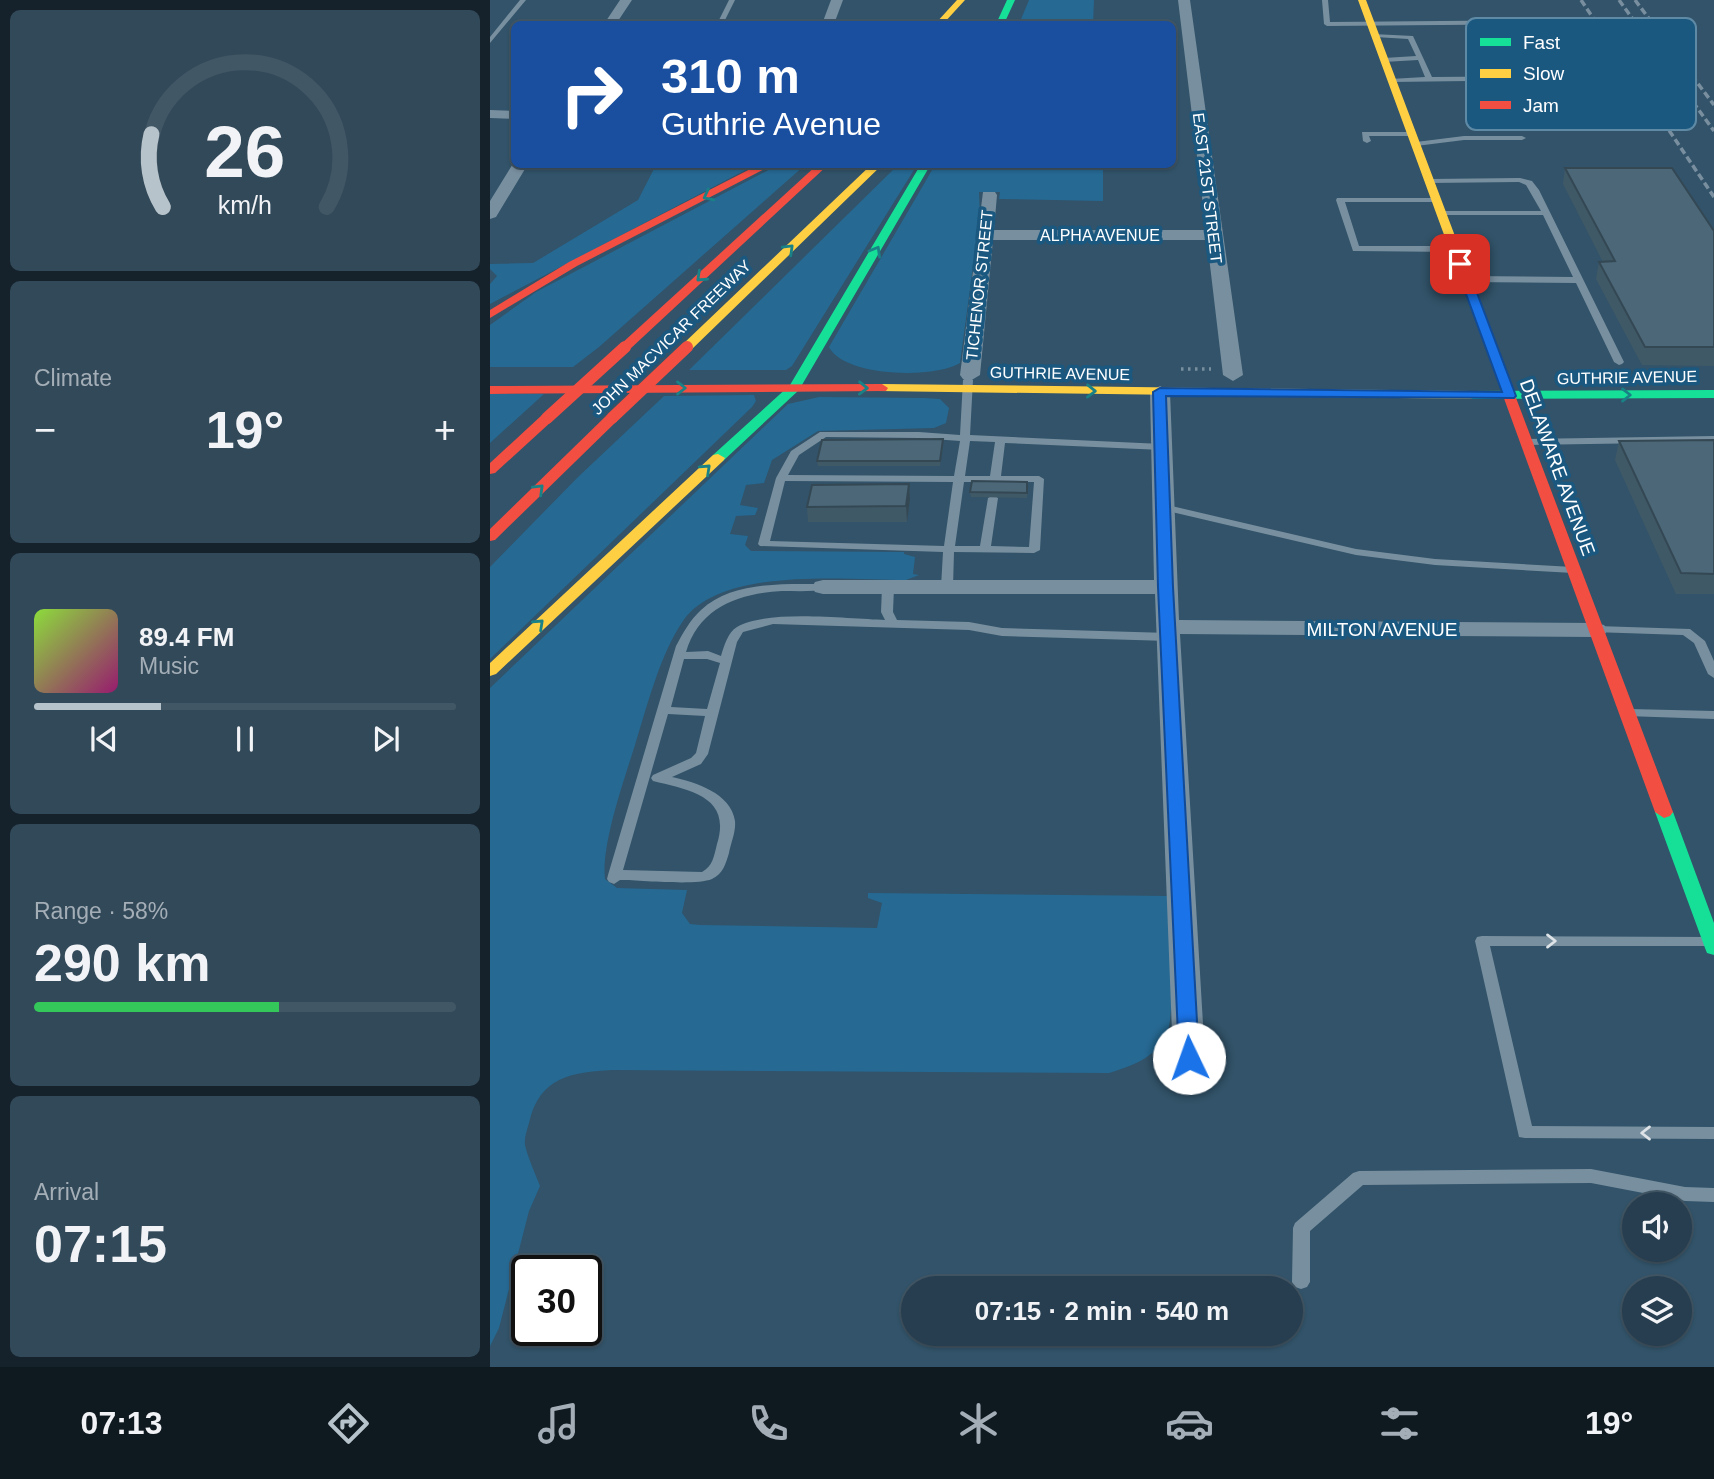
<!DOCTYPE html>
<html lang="en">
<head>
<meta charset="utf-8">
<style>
  body { margin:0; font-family:Arial,sans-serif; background:#324959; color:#f1f3f6; height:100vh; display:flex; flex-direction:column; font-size:26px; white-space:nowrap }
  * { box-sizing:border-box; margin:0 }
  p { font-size:23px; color:#a4aeb7 }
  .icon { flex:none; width:38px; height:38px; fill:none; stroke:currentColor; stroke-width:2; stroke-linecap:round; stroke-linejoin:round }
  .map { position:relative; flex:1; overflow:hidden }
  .sheet { display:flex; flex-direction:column; gap:10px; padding:10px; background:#15222b; width:490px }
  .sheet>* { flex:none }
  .hud { position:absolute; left:21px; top:21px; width:665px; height:147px; border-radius:10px; box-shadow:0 2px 5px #0004,0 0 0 2px #425766; background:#1a4fa0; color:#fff; overflow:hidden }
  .buttons { position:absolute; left:1132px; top:1192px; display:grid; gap:14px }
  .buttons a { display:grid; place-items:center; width:70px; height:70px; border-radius:50%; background:#263e4f; box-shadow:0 2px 5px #0004,0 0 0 2px #425766; font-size:35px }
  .speed { position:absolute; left:21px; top:1255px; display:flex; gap:14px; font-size:35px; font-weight:700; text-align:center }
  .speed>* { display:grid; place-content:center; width:91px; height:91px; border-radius:50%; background:#263e4f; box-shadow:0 2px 5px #0004,0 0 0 2px #425766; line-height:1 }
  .speed .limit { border:4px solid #111; border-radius:10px; background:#fff; color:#111 }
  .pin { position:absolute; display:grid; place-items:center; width:60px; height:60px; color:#fff; margin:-30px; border-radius:14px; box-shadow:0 4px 10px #0006 }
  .me { position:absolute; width:77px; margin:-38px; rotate:357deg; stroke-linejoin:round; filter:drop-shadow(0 0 5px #0008) }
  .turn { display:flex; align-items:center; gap:24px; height:147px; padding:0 35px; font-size:32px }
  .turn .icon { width:91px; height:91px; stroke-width:2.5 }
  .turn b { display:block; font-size:49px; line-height:60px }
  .big { font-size:52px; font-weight:800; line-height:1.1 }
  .sheet .tile { flex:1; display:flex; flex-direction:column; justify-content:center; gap:10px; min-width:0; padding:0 24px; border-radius:10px; background:#324959 }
  .sheet .dial { align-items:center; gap:0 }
  .dial svg { height:182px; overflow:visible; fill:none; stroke:#425766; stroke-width:7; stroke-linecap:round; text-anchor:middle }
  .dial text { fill:#f1f3f6; stroke:none }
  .song { display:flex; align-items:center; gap:21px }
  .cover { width:84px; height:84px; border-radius:10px; background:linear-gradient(135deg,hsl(90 70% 55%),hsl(320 70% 35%)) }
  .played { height:7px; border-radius:4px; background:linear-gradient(90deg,#b7c3ca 30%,#425766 30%) }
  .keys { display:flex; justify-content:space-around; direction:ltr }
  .heat { display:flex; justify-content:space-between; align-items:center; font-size:38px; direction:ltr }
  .charge { height:10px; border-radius:5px; background:linear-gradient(90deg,#34c759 58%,#425766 0) }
  .trip { position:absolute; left:411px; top:1276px; width:402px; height:70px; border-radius:35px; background:#263e4f; box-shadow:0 2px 5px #0004,0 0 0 2px #425766; font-weight:800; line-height:70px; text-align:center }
  .tabs { display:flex; height:112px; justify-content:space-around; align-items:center; background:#0f1920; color:#a4aeb7 }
  .tabs .icon { width:49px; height:49px }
  .tabs .current { color:#b7c3ca }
  .tabs b { font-size:32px; color:#f1f3f6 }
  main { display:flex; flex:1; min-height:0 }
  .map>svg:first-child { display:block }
</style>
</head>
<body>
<main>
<section class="sheet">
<div class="tile dial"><svg viewBox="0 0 100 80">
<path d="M14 69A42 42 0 1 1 86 69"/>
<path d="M14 69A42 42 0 0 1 9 37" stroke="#b7c3ca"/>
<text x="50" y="56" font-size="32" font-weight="700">26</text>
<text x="50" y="72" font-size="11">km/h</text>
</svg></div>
<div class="tile"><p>Climate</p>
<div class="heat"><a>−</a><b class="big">19°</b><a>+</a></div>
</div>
<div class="tile">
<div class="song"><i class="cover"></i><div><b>89.4 FM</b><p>Music</p></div></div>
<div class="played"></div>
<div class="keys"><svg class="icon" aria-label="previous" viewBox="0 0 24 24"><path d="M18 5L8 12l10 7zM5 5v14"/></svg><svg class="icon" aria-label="pause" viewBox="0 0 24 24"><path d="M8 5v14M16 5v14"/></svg><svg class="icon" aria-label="next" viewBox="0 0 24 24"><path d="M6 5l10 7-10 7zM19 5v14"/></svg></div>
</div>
<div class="tile"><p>Range · 58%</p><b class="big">290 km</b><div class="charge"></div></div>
<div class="tile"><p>Arrival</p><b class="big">07:15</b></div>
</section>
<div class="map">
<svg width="1224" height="1367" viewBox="0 0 1224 1367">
  <rect width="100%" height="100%" fill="#325369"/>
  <path fill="#266993" d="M539,0h65l-1,24h-74z
    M166,165h99l-265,139v-20l7,-8 -7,-7v-5l43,-1 105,-63z
    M288,165h27l-206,182 -26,20h-83v-42l46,-33z
    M408,165h19l-125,201 -6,4h-97z
    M445,165h168v36l-104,-2 1,-7h-21l1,23 -20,148c-26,16 -116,14 -131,-16z
    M0,394h54l-54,49z
    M264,395l2,6 -4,6 -262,252v-92l87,-89 87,-82z
    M329,397l106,1 15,1 9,9 -3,15 -12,5 -116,3 -46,29 -8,23 -18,2 -6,20 18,3 -3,7 -19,1 -6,18 18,2 -3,9 6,6 153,1v2l11,3 -2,17 6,1 -13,5c-60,0 -185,-14 -223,41 -23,33 -36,86 -48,124 -11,35 -34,100 -30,134l12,9 70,2 -5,23 8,11 10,1 177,3 5,-25 -14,-5v-5l304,3c-1,26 4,121 -6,140 -12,22 -34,30 -57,37l-497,-3c-40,2 -73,7 -83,53 -2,7 -5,15 -4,22 3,13 10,28 15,41l-11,25 -30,117 -9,18v-658l298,-284z"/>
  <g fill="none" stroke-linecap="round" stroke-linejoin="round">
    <path stroke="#788f9f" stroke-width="3.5" stroke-dasharray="2.5 4.5" stroke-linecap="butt" d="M691,369h30"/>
    <path fill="#788f9f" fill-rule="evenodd" d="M30,0h6l-36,43v-6z
      M239,0h6l-12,24h-6z
      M832,0h6l2,22 224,-2 3,2 -3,2 -227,2 -3,-2z
      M883,34l40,2 19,41 116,-1 3,2 -3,2 -156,2 -2,-1v-2l35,-2 -7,-17 -34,2 -3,-2 3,-2 32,-2 -8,-17 -33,-2 -3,-2z
      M872,132h50l4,2 -4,2h-43l2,5 -4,2 -4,-2z
      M974,136h58l4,2 -4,2h-58l-48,6 -4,-2 4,-2z
      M1030,178l12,3 7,9 85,172 -2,2 -3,1 -5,-3 -38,-79 -110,-1 -4,-3 4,-3 107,1 -30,-62h-102l-4,-2 4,-2h100l-15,-26 -7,-3 -90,1 -4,-2 4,-2z
      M847,198h103v4h-95l14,44h96l4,3 -4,3 -102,-1 -17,-51z
      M478,377l5,3 -3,55 192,9 5,3 -5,3 -157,-7 -4,33h38l5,3 -4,71 -6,3 -80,-1 -1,35 -6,3 -6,-3 2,-35 -183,-6 -2,-2 18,-66 15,-27 29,-19h99l41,3 3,-55zM336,437l93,1 41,3 -6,35 -166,-1 11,-20zM480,441l25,1 -5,34h-25zM295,481l168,1 -9,64 -174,-5zM474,482h25v4l5,3 4,-1 2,-6h34l-5,65 -38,-1 7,-48 -5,-3 -5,3 -8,48h-25z
      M1224,436v6l-187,3 -5,-3 5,-3z
      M673,504l193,45 79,10 138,8 6,3 -6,3 -138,-8 -79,-10 -197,-46 -1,-2z
      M333,584l6,3 -2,2c-14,3 -30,2 -45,2 -42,2 -83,16 -96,61l22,-1 13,5c3,-10 7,-24 16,-29 30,-18 111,-8 148,-7l-4,-8 1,-25 6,-3 6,3 -1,25 4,8 72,2 33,6 167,5 6,4 -6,4 -167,-5 -33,-6 -196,-6 -30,8 -6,10 -29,112 -7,10 -29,13c23,5 59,16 63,44 1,11 -4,21 -6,32 -3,10 -6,21 -17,26 -17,7 -71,1 -92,1l-6,4 -5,-2 -2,-3 1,-4 68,-229c7,-13 14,-26 25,-36 31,-29 83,-26 122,-26zM194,659h23l13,4 -13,46 -36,-2zM178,714l37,2 -9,37 -5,5 -38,17 -2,3 2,3c36,9 79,15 64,63 -3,12 -4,22 -15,28l-79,-2z
      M1107,626l93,3 15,12 9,20v17l-6,-4 -14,-31 -11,-8 -90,-3 -2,-2z
      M1140,709l84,2v8l-88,-3 -2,-3z
      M992,936l230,1 2,4 -2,4 -5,1h-217l42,180 182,1v12l-189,-1 -6,-1 -44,-196 2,-4z
      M1101,1169l94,18 29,1v14l-29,-1 -94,-18 -228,2 -53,46v51l-3,5 -6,2 -6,-2 -3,-5 1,-54 2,-5 58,-50 6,-2z"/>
    <path fill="#788f9f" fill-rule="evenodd" d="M130,0h12l-16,24h-12z
      M341,0h12l-9,24h-12z
      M688,0h12l53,375 -10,6 -10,-6 -16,-135h-214l-13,135 -10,6 -7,-2 -3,-4 23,-183h12l2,3 -3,35h212z
      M0,110l24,1v8l-24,-1z
      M24,162v2h14l-32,53 -6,2v-18z
      M670,386l10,6 9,228 417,3 8,2 4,5 -4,5 -8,2 -416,-3 25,424 -5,8 -11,4 -11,-4 -5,-8 -18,-464h-332l-8,-2 -3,-5 3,-5 8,-2h331l-4,-188z"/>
    <path fill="#16e098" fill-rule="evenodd" d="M517,0h8l-11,24h-8z
      M431,164h10l-132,226 -76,71h-10v-6l77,-70z
      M1224,390v8l-243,1 -6,-4 6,-4z
      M1174,806l9,6 41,111v32l-7,-2 -2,-5 -50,-136z"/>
    <path fill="#ffcf43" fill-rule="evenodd" d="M467,0h8l-22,24h-8z
      M868,0h8l144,382 -2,3h-8l-2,-3z
      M382,164h11l-192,186h-8v-6z
      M392,384l589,7 6,4 -6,4 -593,-8 -2,-3z
      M228,454l7,4 -2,3 -227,213 -6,2v-13l223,-208z"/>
    <path fill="#f24e42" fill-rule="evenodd" d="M270,164h14l-197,102 -87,52v-8l79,-48z
      M328,164h11l-200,186h-8v-6z
      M1014,378l6,4 163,430 -3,4 -6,2 -9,-6 -157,-430z
      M392,384l6,4 -2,3 -396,3v-8z
      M57,414l5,1v6l-57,52 -5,1v-11l52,-48z
      M122,414l5,1v6l-122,119 -5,1v-12l117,-114z"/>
    <path stroke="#798f9f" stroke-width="3.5" stroke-dasharray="7 3.5" stroke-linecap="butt" d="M1091,0l133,197
      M1129,0l95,131
      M1145,0l79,105"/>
    <path stroke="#f24e42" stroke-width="12" d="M57,418l78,-71
      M122,418l75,-71"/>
  </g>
  <path fill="#405967" d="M1075,168l149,63v135l-72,-1 -46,-86 3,-17h4l-40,-78z
    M453,439l-3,27h-122l-1,-5z
    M1224,440v154h-38l-61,-134 4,-19z
    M419,484l1,15 -3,23h-99l-1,-15z
    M538,487l-1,11 -56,-1 -1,-5z"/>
  <path fill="#344854" d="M419,484l1,15 -3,23 -1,-16z"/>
  <path fill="#4b6778" stroke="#344854" stroke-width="2" d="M1075,168h107l42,63v116h-69l-46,-85 16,-1z
    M453,439l-3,22h-123l5,-21z
    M1224,440v134l-33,-1 -62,-132z
    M482,481l55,1v11l-57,-1z
    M419,484l-3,22 -99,1 5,-22z"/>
  <defs><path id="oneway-chevron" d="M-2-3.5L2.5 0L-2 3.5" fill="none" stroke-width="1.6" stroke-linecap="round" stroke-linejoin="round" transform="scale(1.75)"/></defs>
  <g stroke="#1a8187">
    <use href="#oneway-chevron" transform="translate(218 196) rotate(153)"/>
    <use href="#oneway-chevron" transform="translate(299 249) rotate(-44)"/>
    <use href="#oneway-chevron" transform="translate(386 251) rotate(-60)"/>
    <use href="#oneway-chevron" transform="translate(211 277) rotate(137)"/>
    <use href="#oneway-chevron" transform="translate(191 388)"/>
    <use href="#oneway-chevron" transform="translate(373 388) rotate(1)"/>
    <use href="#oneway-chevron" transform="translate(601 391) rotate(1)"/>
    <use href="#oneway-chevron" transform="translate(1136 395)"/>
    <use href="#oneway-chevron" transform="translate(216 469) rotate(-43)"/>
    <use href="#oneway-chevron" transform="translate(49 489) rotate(-44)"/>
    <use href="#oneway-chevron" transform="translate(49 624) rotate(-43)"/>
  </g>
  <g stroke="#dde3e7">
    <use href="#oneway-chevron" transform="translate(1061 941)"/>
    <use href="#oneway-chevron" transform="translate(1156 1133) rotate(-180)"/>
  </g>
  <path fill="#1a73e8" stroke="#114b97" stroke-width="2" d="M970,261l6,3 50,132 -2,2 -348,-2 7,191 26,471 -3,5 -7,2 -7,-2 -3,-5 -21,-471 -5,-195 7,-4 342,4 -47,-128z"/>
  <g text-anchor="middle" stroke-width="7" stroke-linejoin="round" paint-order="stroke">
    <g font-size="16" fill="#fff" stroke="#1b5880">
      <text transform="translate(718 188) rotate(83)" y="6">EAST 21ST STREET</text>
      <text x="610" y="241">ALPHA AVENUE</text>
      <text transform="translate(489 285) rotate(-84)" y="6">TICHENOR STREET</text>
      <text transform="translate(181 337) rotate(-44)" y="6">JOHN MACVICAR FREEWAY</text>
      <text transform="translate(570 373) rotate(1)" y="6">GUTHRIE AVENUE</text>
      <text transform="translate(1137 377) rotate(-1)" y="6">GUTHRIE AVENUE</text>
    </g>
    <g font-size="19" fill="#fff" stroke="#1b5880">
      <text transform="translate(1068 467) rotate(70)" y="7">DELAWARE AVENUE</text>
      <text x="892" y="636">MILTON AVENUE</text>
    </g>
  </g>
  <rect x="976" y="18" width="230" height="112" rx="10" fill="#1b5880" stroke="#5f8aa6" stroke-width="2"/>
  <rect x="990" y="38" width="31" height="8" fill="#16e098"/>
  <rect x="990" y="69" width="31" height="9" fill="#ffcf43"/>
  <rect x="990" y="101" width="31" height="8" fill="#f24e42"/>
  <g font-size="19" fill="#fff">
    <text x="1033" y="49">Fast</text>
    <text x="1033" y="80">Slow</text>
    <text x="1033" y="112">Jam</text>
  </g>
</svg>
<div class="buttons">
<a><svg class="icon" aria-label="sound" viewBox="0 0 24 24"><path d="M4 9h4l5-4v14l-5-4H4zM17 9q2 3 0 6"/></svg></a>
<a><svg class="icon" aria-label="layers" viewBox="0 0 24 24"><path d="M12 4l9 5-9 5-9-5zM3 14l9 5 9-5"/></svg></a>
</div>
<div class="speed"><div class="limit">30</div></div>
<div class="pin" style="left:970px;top:264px;background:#d93025"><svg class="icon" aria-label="arrive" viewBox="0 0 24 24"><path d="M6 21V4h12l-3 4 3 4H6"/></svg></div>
<svg class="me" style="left:699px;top:1058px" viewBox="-20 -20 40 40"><circle r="19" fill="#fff"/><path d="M0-13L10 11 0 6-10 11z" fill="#1a73e8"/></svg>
<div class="trip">07:15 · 2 min · 540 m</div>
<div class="hud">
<div class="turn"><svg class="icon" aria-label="right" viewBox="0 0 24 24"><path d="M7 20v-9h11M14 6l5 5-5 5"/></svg><div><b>310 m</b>Guthrie Avenue</div></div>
</div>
</div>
</main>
<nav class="tabs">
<b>07:13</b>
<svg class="icon current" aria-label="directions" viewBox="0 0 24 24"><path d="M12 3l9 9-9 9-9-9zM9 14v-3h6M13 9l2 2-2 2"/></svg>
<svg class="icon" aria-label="music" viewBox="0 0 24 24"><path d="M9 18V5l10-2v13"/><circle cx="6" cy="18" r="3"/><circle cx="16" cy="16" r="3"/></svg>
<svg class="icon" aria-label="phone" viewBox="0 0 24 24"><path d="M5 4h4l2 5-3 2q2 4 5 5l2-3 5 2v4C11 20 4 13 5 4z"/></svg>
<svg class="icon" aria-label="climate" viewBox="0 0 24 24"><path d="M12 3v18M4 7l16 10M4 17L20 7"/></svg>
<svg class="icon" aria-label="car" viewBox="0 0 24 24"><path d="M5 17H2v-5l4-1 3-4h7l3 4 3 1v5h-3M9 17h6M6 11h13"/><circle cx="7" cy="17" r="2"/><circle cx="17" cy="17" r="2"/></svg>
<svg class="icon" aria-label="filters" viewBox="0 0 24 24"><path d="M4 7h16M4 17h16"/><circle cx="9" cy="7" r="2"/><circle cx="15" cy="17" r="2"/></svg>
<b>19°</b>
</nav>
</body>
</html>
